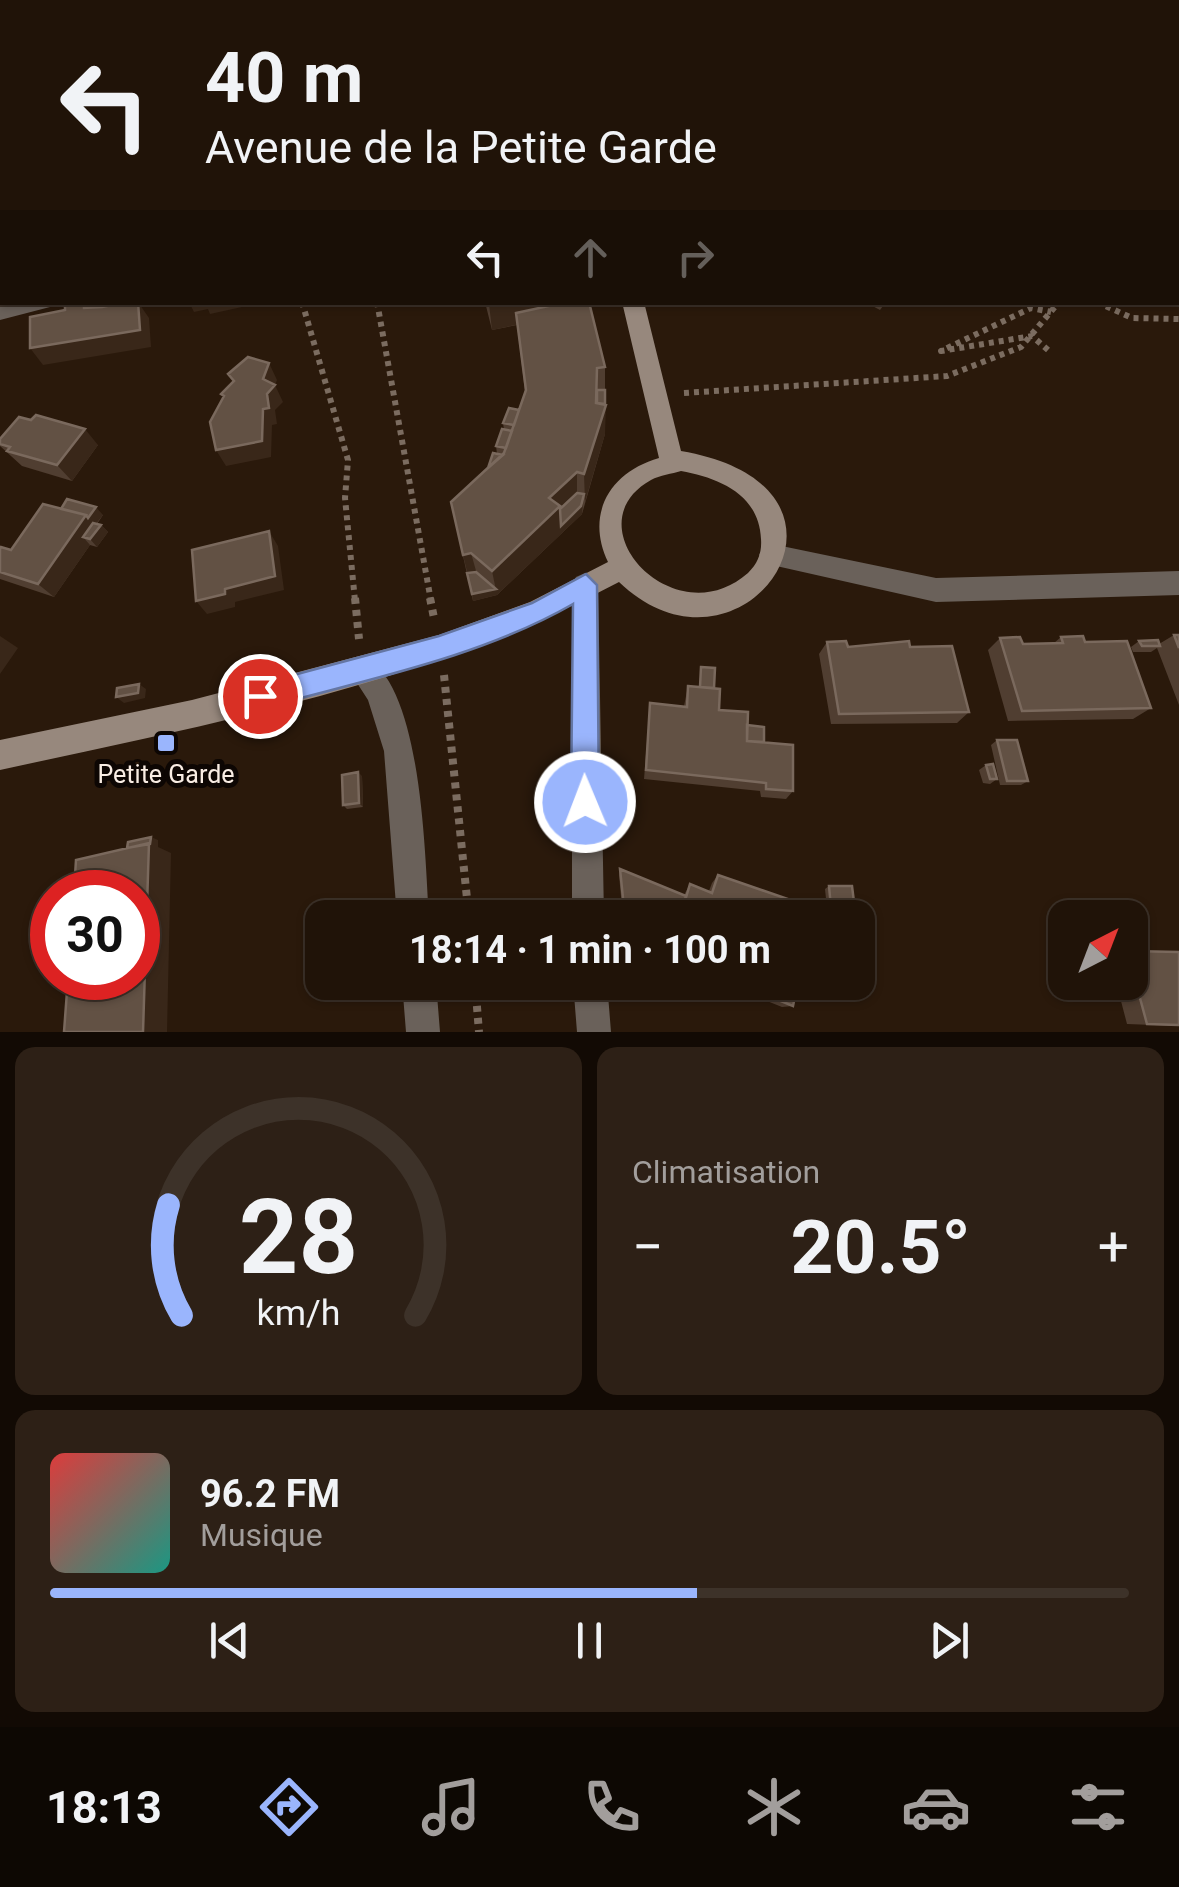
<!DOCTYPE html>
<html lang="fr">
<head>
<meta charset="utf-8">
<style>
  body { margin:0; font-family:Roboto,sans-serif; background:#2d2016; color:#f1f3f6; height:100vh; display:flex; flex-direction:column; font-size:38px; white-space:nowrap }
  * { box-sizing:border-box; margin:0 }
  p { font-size:32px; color:#a29e9c }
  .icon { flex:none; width:55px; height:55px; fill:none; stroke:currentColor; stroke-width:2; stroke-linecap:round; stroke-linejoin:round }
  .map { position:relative; height:1032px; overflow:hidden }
  .side { display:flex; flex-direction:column; gap:15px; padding:15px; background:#120a04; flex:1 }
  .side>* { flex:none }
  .top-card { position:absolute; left:0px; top:0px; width:1180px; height:305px; box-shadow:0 2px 8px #0004,0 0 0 2px #3d3229; background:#201308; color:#f1f3f6; overflow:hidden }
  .needle { width:65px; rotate:42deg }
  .controls { position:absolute; left:1048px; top:900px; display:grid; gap:20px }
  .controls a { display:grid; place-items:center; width:100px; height:100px; border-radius:20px; background:#201308; box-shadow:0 2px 8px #0004,0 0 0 2px #3d3229; font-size:50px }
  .speed { position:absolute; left:30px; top:870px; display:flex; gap:20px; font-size:50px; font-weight:700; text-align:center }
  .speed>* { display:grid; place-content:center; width:130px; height:130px; border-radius:50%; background:#201308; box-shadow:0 2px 8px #0004,0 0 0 2px #3d3229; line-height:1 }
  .speed .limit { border:15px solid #d22; background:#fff; color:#111 }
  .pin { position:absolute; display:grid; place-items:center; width:85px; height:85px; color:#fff; margin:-42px; border:5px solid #fff; border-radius:50%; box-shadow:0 2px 10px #0007 }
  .me { position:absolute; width:110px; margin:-55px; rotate:359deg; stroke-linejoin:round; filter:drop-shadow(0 0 8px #0008) }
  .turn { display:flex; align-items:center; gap:35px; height:210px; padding:0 40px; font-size:45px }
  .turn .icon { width:130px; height:130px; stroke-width:2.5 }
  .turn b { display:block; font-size:70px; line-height:85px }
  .lanes { display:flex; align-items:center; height:95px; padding:0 40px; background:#0003; justify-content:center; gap:50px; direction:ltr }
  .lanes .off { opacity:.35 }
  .big { font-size:75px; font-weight:700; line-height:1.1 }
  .side .card { flex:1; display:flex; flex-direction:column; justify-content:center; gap:15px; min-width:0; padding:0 35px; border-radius:20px; background:#2d2016 }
  .side .dial { align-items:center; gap:0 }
  .dial svg { height:260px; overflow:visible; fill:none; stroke:#3d3229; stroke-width:7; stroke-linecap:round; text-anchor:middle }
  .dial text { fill:#f1f3f6; stroke:none }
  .song { display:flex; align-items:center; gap:30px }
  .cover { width:120px; height:120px; border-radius:15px; background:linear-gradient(135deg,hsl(0 70% 55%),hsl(170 70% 35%)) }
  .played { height:10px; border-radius:5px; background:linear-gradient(90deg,#9ab5fd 60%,#3d3229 60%) }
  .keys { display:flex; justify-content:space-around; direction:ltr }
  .heat { display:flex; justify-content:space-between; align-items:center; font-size:55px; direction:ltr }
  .side .tiles { flex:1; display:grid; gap:15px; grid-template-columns:1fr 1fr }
  .card:last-child { grid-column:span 2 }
  .trip { position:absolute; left:305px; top:900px; width:570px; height:100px; border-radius:20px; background:#201308; box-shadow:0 2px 8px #0004,0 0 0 2px #3d3229; font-weight:700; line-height:100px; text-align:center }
  .tab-bar { display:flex; height:160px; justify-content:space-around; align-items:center; background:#0d0803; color:#a29e9c }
  .tab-bar .icon { width:70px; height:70px }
  .tab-bar .on { color:#9ab5fd }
  .tab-bar b { font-size:45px; color:#f1f3f6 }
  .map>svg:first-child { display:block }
</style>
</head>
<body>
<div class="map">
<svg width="1179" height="1032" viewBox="0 0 1179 1032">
  <rect width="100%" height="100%" fill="#2a190b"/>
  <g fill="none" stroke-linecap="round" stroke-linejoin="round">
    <path stroke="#7b6c60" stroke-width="6" stroke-dasharray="5 5" stroke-linecap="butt" d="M302,302l46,158 -3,38 10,103
      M377,302l54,299
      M1097,302l35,16 47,1
      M1048,350l-16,-14 -91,15 90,-43 20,4
      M684,393l263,-17 74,-29 38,-45"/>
    <path stroke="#7b6c60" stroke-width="8" stroke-dasharray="6 6" stroke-linecap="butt" d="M355,598l4,41
      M430,598l4,20
      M444,675l25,243
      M475,982l4,50"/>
    <path stroke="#6a615a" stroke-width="22" d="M389,2l3,-2"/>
    <path fill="#6a615a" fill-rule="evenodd" d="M52,302l-2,5 -50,13v-16z
      M772,544l164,34 243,-7v24l-243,7 -173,-39 -4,-8 4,-8z
      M585,573l9,4 4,8 6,333h-32v-333l4,-8z
      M362,656c61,24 63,205 67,262h-32l-13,-167 -16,-51 -20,-31 4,-9z
      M402,982h34l4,50h-34z
      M573,982h34l4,50h-34z"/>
    <path fill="#97887d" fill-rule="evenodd" d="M622,302h22l37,149c211,36 61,249 -62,131 -191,102 -409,142 -619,188v-30l192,-40 247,-65 91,-33 78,-40c-23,-48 2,-90 51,-104zM681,471c38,7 78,23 80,68 1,14 -3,24 -13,34 -74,65 -178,-48 -97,-93 9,-5 21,-6 30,-9z"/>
  </g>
  <path fill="#503e31" d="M485,302h104l16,65v67l-23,80 -85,81 -24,6 -22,-99 37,-34 9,-14 -1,-8 8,-16 -1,-7 16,-13 6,-18 -8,-67 -25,5z
    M865,302h21l-6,8z
    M0,439l98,6 -26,36 -50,-15 -22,-20z
    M61,509l42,6 -6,9 4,1 7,7 -11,15 -7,-2 -36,52 -54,-18v-30l11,1z
    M1174,635h5v70l-22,-57 -6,4h-18l-2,-5 8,-6 20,3z
    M1061,637l24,5 66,66 -18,11 -125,2 -20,-71 12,-12 23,6 31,-1z
    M827,642l21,5h62l59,65 -12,11 -126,1 -12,-70z
    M701,667l13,21 5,22 28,15 17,17 29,49 -7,8 -25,-2 -1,-6 -116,-12 6,-76 34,3 4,-20 11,1z
    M997,740l31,41 -7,4h-21l-9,-40z
    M986,765l11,14 -7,5 -7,-1 -4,-13z
    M362,776l1,31 -16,2 -4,-4z
    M620,869l64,26 6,-11 19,7 3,-8 6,-8 94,43h-189l-4,-43z
    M829,886l27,32h-28l-3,-29z
    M1130,951l49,1v74l-52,-2 -11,-42h14z
    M689,982h109l-5,24 -11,1 -50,-20 -2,6 -7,3z"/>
  <path fill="#392719" d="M34,0h46v2h-45z
    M526,0h120l-1,2h-133z
    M0,84h2v65l-2,1z
    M0,255h2v20l-2,1z
    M138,302l11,16 2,29 -108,18 -13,-17z
    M189,302h62v3l-41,9 -2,-5 -14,3z
    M499,302h53l1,15 -61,13 -3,-26z
    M269,363l8,17 -2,5 8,17 -8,8 2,14 -5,1 -1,32 -45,9 -10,-16 47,-71z
    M606,405l-1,29 -20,68 -1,-28z
    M85,429l13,16 -26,36 -15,-16z
    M577,472v28l-16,16 1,17 -65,62 -5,-24 57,-73z
    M584,494l-2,20 -20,19 -1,-7z
    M96,507l7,8 -8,10h6l7,7 -11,15 -7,-8 -7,-2 7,8 -36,52 -16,-13 48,-69z
    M269,531l9,15 6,44 -49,12v5l-28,7 -11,-13 29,-12z
    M471,553l7,25 -9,2 -6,-25z
    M496,589l1,6 -24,6 -1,-7z
    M0,636l18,12 -18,26z
    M139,684l7,5 -1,9 -21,5 -8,-6z
    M358,772l4,4 1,31 -4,-4z
    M151,837l7,3v7l13,6 -4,179h-24l6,-189z"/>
  <path fill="#625144" stroke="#7a695d" stroke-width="2.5" d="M150,0h6v2l31,-2 -1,2h-36z
    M223,0h35v2h-34z
    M440,0h86l-25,2h-60z
    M726,0h73l-1,2h-72z
    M2,63v21h-2v-20z
    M2,227v28h-2v-27z
    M127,302h11l2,28 -110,18v-31l35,-7v-4l19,-3v5l18,-1z
    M567,302h22l16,65 -8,1 -1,35 10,2 -22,69 -7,-2 -28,26 11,8 -68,65 -21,-18 -8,2 -12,-53 53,-49 22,-63 -10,-77z
    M248,357l21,6 -6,16 12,6 -8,9 2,14 -6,1 -1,32 -46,9 -6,-28 14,-26 -3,-2 13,-13 -6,-7z
    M597,390h8v14l-8,-1z
    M509,408l10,2 -5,15 -11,-2z
    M36,415l49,14 -28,36 -50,-14 3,-4 -10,-3v-5l19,-22 12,3z
    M502,429l10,2 -6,17 -10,-2z
    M493,453l10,2 -15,13z
    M577,493l7,1 -3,12 -20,20 -1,-17z
    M67,499l29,8 -8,11 -2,-3 -25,-6z
    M43,504l43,11 -48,69 -38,-12v-23l1,-2 10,3z
    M93,523l8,2 -11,14 -7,-2z
    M269,531l6,45 -50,13v5l-29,7 -4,-51z
    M476,572l20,17 -24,5 -5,-21z
    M1174,635h5v13z
    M1083,636l2,6 42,-1 24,67 -129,3 -22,-73 20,-1 3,7 40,-1 -2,-6z
    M1158,640l2,6h-18l-3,-5z
    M846,641l2,6 61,-6 1,6 42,-1 17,66 -130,2 -12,-72z
    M701,667l14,1 -1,20 -14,-1z
    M139,684l-1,9 -22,4 1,-9z
    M688,686l32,3 -1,21 29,2 -1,29 46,4v46l-27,-2v-6l-120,-13 4,-67 37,4z
    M747,725l17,2v15l-17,-1z
    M997,740h20l11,41h-21z
    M993,764l4,15h-7l-4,-14z
    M358,772l1,31 -16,2 -1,-30z
    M151,837l-1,7 -23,4 1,-6z
    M149,843l-6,189h-79l4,-54h70v-86h-64l2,-32z
    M620,869l66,27 -7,22h-54z
    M718,875l96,33 -2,10h-132l10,-34 22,9z
    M829,886h23l4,32h-24z
    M858,932l4,33h-4z
    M1130,951l49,1v73l-32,-1 -17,-63z
    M702,982h31l-3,11z
    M734,982h64l-5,24z"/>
  <path fill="#9ab5fd" stroke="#6476a4" stroke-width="2.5" d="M586,574l11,11 2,217 -4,9 -10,4 -10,-4 -4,-9 2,-198c-94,54 -209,76 -313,105l-9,-4 -4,-9 4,-8 9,-4 179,-48 93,-33z"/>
  <rect fill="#9ab5fd" stroke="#0d0603" stroke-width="4" x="156" y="733" width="20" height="20" rx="5"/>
  <g text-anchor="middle" stroke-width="10" stroke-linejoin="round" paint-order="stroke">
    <g font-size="25" fill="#f9ede4" stroke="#0d0603">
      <text x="166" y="783">Petite Garde</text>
    </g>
  </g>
</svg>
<div class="controls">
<a><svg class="needle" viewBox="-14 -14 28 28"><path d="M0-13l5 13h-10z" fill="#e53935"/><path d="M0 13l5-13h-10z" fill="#a29e9c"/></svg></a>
</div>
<div class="speed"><div class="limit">30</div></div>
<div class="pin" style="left:260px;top:696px;background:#d93025"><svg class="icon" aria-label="arrive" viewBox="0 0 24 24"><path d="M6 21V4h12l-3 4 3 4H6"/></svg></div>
<svg class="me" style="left:585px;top:802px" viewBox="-20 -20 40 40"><circle r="17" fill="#9ab5fd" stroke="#fff" stroke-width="3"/><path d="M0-11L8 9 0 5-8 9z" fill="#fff"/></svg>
<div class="trip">18:14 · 1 min · 100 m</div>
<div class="top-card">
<div class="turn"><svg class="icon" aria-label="left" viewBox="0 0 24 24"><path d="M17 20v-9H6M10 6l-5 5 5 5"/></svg><div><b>40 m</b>Avenue de la Petite Garde</div></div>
<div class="lanes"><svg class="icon" aria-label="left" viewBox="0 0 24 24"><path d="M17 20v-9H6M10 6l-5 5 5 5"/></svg><svg class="icon off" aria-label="ahead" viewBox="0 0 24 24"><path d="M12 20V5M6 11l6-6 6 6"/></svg><svg class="icon off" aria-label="right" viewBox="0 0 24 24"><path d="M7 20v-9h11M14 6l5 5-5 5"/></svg></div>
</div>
</div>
<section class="side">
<div class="tiles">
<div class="card dial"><svg viewBox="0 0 100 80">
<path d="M14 69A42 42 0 1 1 86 69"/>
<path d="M14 69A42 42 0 0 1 10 35" stroke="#9ab5fd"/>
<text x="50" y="56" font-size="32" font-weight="700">28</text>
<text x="50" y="72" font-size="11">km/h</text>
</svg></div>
<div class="card"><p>Climatisation</p>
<div class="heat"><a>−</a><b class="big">20.5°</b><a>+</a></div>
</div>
<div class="card">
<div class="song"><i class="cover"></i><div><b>96.2 FM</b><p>Musique</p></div></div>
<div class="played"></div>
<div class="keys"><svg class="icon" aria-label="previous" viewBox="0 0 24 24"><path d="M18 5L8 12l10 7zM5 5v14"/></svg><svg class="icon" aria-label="pause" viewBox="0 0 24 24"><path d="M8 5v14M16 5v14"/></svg><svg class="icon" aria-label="next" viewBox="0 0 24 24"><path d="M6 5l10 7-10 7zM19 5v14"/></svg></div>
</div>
</div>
</section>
<nav class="tab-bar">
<b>18:13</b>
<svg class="icon on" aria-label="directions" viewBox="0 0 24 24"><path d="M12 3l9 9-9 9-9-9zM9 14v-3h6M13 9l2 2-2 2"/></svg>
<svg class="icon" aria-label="music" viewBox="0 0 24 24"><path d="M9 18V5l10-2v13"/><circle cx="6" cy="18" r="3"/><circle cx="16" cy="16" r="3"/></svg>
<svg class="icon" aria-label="phone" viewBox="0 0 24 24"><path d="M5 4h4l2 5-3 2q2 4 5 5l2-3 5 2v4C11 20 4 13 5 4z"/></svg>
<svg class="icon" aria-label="climate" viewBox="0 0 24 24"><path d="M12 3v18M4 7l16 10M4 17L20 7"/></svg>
<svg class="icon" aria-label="car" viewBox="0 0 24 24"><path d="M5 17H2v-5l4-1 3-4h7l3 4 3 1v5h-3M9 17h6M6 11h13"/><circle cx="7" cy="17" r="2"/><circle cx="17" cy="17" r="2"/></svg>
<svg class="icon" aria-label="filters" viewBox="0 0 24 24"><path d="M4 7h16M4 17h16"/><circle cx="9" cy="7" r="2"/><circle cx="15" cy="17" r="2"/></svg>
</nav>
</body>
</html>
